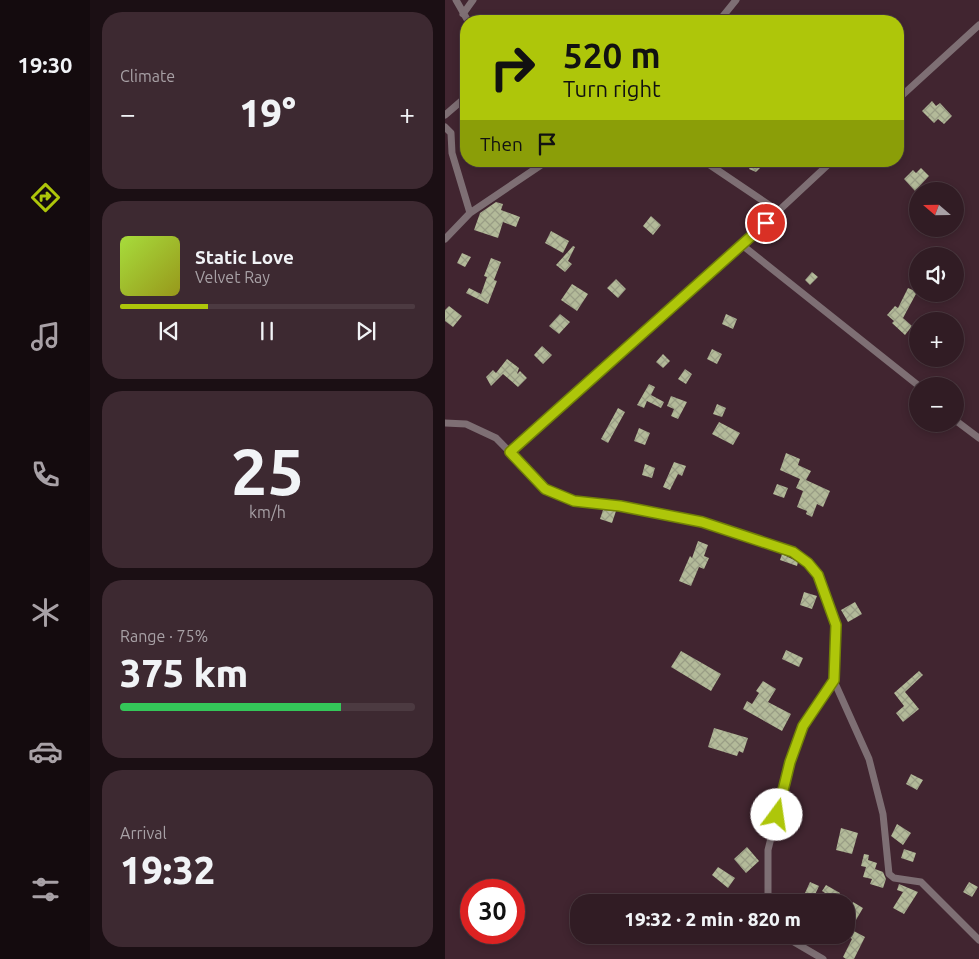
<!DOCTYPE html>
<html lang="en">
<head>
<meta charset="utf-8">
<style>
  body { margin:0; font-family:Ubuntu,sans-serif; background:#3d2931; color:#f1f3f6; height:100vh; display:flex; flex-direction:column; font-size:19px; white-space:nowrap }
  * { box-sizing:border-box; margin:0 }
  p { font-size:16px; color:#a8a1a6 }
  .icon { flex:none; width:28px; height:28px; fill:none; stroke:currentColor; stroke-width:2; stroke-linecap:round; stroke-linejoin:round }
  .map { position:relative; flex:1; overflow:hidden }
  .sheet { display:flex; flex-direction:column; gap:12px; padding:12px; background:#1b0f14; width:355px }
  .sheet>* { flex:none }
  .top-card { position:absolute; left:15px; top:15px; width:444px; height:152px; border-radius:20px; box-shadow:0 2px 8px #0003,0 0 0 1px #4c3a41; background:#aec60a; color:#111; overflow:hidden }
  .needle { width:32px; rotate:290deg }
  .tools { position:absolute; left:464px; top:182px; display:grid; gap:10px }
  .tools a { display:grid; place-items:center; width:55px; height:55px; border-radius:50%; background:#311c24; box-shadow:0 2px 8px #0003,0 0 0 1px #4c3a41; font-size:25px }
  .speed { position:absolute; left:15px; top:879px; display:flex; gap:10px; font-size:25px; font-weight:700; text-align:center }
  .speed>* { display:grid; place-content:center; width:65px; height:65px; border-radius:50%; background:#311c24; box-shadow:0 2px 8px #0003,0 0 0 1px #4c3a41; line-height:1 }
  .speed .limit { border:8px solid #d22; background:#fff; color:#111 }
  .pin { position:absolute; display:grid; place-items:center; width:42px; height:42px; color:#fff; margin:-21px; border:2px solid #fff; border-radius:50%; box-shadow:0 1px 5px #0007 }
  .me { position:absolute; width:55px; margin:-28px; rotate:14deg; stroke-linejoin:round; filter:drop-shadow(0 0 4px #0008) }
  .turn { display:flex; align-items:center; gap:18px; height:105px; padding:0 20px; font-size:22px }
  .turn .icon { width:65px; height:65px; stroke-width:2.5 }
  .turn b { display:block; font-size:35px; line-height:42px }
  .then { display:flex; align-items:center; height:48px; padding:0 20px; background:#0003; gap:10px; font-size:19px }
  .big { font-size:38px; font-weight:800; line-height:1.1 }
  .sheet .card { flex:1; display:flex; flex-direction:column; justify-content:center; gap:8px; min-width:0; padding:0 18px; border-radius:20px; background:#3d2931 }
  .sheet .dial { align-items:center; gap:0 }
  .dial b { font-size:65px; line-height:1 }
  .song { display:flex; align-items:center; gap:15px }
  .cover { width:60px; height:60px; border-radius:8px; background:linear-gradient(135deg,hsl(80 70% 55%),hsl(60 70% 35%)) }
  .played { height:5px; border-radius:2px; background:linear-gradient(90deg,#aec60a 30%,#4c3a41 30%) }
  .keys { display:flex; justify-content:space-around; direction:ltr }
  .heat { display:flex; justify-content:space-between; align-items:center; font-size:28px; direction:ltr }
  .charge { height:8px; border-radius:4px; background:linear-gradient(90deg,#34c759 75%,#4c3a41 0) }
  .trip { position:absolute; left:125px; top:894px; width:285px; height:50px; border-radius:20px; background:#311c24; box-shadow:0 2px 8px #0003,0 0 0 1px #4c3a41; font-weight:800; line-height:50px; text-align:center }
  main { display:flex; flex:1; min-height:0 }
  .menu { display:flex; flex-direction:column; width:90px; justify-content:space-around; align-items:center; background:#140b0e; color:#a8a1a6 }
  .menu .icon { width:35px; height:35px }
  .menu .selected { color:#aec60a }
  .menu b { font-size:22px; color:#f1f3f6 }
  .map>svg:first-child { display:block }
</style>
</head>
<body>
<main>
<nav class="menu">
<b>19:30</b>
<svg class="icon selected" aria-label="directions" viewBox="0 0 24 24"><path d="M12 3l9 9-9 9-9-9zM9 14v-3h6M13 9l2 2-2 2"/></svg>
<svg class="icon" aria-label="music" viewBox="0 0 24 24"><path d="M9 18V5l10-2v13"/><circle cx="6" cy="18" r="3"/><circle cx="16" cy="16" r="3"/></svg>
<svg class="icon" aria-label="phone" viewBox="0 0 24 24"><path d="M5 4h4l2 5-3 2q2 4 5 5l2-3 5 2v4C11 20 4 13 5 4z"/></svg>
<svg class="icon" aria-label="climate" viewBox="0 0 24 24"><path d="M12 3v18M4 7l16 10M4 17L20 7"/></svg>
<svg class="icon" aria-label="car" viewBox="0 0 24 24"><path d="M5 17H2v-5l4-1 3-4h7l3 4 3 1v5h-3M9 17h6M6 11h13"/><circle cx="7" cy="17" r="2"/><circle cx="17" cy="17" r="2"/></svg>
<svg class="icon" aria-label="filters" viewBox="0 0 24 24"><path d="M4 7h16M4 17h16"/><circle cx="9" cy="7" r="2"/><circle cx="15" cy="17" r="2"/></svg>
</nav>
<section class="sheet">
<div class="card"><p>Climate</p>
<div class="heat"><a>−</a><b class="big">19°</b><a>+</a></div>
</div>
<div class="card">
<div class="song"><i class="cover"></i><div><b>Static Love</b><p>Velvet Ray</p></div></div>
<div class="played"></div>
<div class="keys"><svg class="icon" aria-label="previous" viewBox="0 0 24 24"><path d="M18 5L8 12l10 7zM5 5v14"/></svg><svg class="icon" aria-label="pause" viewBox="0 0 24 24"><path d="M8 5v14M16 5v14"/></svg><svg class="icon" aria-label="next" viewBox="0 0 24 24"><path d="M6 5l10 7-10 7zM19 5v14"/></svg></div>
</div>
<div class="card dial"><b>25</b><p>km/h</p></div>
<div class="card"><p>Range · 75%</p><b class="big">375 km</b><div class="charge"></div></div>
<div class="card"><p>Arrival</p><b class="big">19:32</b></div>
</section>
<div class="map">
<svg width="534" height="959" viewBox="0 0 534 959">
  <defs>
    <pattern id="building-cross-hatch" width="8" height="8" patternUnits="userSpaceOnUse" patternTransform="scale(1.25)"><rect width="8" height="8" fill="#b3ba99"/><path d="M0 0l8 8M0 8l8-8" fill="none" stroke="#999d85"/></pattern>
  </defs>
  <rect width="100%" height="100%" fill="#412530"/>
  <path fill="url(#building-cross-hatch)" d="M487,101l4,5 4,-3 12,13 -8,8 -6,-5 -4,4 -12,-12z
    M309,161h13l-11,11 -7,-3z
    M476,168l8,8 -14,15 -11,-12 9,-9 3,3z
    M51,202l7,2 -2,6 19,7 -4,10 -13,-5 -5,16 -24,-8 6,-17z
    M206,216l10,9 -8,10 -10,-9z
    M106,231l18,10 -6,12 -18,-10z
    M128,246l2,1 -7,14 4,3 -7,8 -9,-7z
    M17,253l9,4 -6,10 -8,-4z
    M46,258l10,4 -7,18 3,1 -9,23 -22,-11 3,-5 12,6 6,-17 -3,-1z
    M367,272l6,5 -8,8 -5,-5z
    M171,279l10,10 -8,9 -11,-10z
    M127,284l16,10 -11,17 -16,-11z
    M463,288l9,4 -14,26 9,8 -7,9 -13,-12 2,-2 -7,-6 8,-9 3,2z
    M4,306l13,10 -9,11 -8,-6v-11z
    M115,314l10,8 -11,12 -10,-8z
    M281,314l11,5 -4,10 -11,-5z
    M97,346l10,9 -9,9 -9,-9z
    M267,349l10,5 -5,10 -10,-5z
    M218,354l7,7 -7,7 -7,-6z
    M62,359l12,9 -2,6 3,-3 7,7 -9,9 -15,-13 -12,12 -5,-9 7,-7 3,3z
    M240,369l7,5 -6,10 -8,-5z
    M204,384l6,3 -4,8 13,7 -3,6 -14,-7 -3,7 -7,-3z
    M226,396l16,6 -9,17 -7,-3 3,-7 -7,-3z
    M272,404l9,4 -4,9 -9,-3z
    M173,408l7,4 -17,31 -7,-4z
    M274,422l21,11 -7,12 -21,-11z
    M194,428l11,5 -5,12 -11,-4z
    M341,453l14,6 -2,6 13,6 -5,9 24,11 -7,16 -6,-3 -5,13 -6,-3 1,-3 -10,-4 6,-16 -7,-3 4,-9 -20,-9z
    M229,462l12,4 -4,10 -4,-2 -8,16 -7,-3z
    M200,464l10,4 -3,10 -10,-3z
    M332,484l11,4 -4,10 -11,-4z
    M158,510l13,1 -4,12 -12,-4z
    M253,541l10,4 -4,11 5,2 -5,11 -5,-2 -8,19 -12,-5 11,-25 2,2z
    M337,554l16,8 -1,4 -17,-6z
    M359,592l13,4 -5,13 -12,-4z
    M410,602l7,12 -14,8 -7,-12z
    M341,650l17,8 -4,9 -17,-8z
    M236,651l40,23 -10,17 -40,-24z
    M474,671l4,4 -18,17 14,17 -16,13 -7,-9 8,-7 -10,-13z
    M318,681l13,8 -8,13 23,12 -9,17 -39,-22 4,-8 5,3 7,-11 -3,-2z
    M269,728l34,10 -5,15 -4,-2 -2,5 -29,-9z
    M466,774l12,6 -6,10 -11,-6z
    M452,824l14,9 -8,12 -12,-9z
    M396,828l17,5 -6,21 -16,-4z
    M302,847l12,14 -13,12 -12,-14z
    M459,849l12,4 -3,9 -12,-4z
    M419,854l5,1 -1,5 9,3 -2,6 8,3 3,7 -3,9 -13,-4 2,-5 -9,-2 3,-10 -5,-1z
    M273,867l17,11 -7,10 -16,-13z
    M365,882l9,4 -5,11 -9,-4z
    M524,882l9,5 -6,10 -9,-5z
    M454,884l19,8 -14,22 -11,-6 10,-16 -6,-2z
    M381,885l14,8 -4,7 -14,-9z
    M266,894l9,8h-18z
    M408,902l10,6 -17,29v-24z
    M407,930l13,7 -11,22h-8l-3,-2 9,-18 -3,-2z"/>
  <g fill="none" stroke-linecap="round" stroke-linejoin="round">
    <path stroke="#7e6f74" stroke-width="7" d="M11,0l12,21
      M18,14l10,-14
      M274,21l17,-21
      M452,100l82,-75
      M0,115l21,-18
      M0,127l6,6 1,20 18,60
      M259,161l74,50
      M0,239l25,-26 77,-52
      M297,245l90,-84
      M510,420l24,18
      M0,423l21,1 30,14 50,51 28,12 46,5 82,16 91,30 15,11 10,12 18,50 -2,56 35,78 14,55 6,60 5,4 27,4 58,58
      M65,452l232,-207 177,141
      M323,902v-52l22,-88 13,-36 31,-45
      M337,935l41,24"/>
  </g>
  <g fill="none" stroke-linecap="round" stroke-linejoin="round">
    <defs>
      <path id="route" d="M321,223l-256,229 35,37 29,12 46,5 82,16 91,30 15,11 10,12 18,50 -2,55 -31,46 -13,36 -13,53"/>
    </defs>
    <use href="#route" stroke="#718106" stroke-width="12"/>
    <use href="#route" stroke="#aec60a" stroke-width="9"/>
  </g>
</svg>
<div class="tools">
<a><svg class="needle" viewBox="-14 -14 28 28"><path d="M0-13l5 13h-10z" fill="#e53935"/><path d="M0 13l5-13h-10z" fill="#a8a1a6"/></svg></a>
<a><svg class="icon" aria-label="sound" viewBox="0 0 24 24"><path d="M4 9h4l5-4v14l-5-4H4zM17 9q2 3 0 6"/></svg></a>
<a>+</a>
<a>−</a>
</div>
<div class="speed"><div class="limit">30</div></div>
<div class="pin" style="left:321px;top:223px;background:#d93025"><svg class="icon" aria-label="arrive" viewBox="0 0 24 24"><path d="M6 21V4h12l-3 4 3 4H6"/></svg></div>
<svg class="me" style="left:332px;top:815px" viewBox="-20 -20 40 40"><circle r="19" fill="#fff"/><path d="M0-13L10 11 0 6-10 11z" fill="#aec60a"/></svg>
<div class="trip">19:32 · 2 min · 820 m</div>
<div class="top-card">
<div class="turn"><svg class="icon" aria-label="right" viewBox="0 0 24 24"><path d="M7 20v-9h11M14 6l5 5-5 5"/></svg><div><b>520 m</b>Turn right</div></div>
<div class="then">Then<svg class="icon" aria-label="arrive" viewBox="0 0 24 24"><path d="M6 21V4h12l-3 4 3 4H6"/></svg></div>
</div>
</div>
</main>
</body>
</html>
